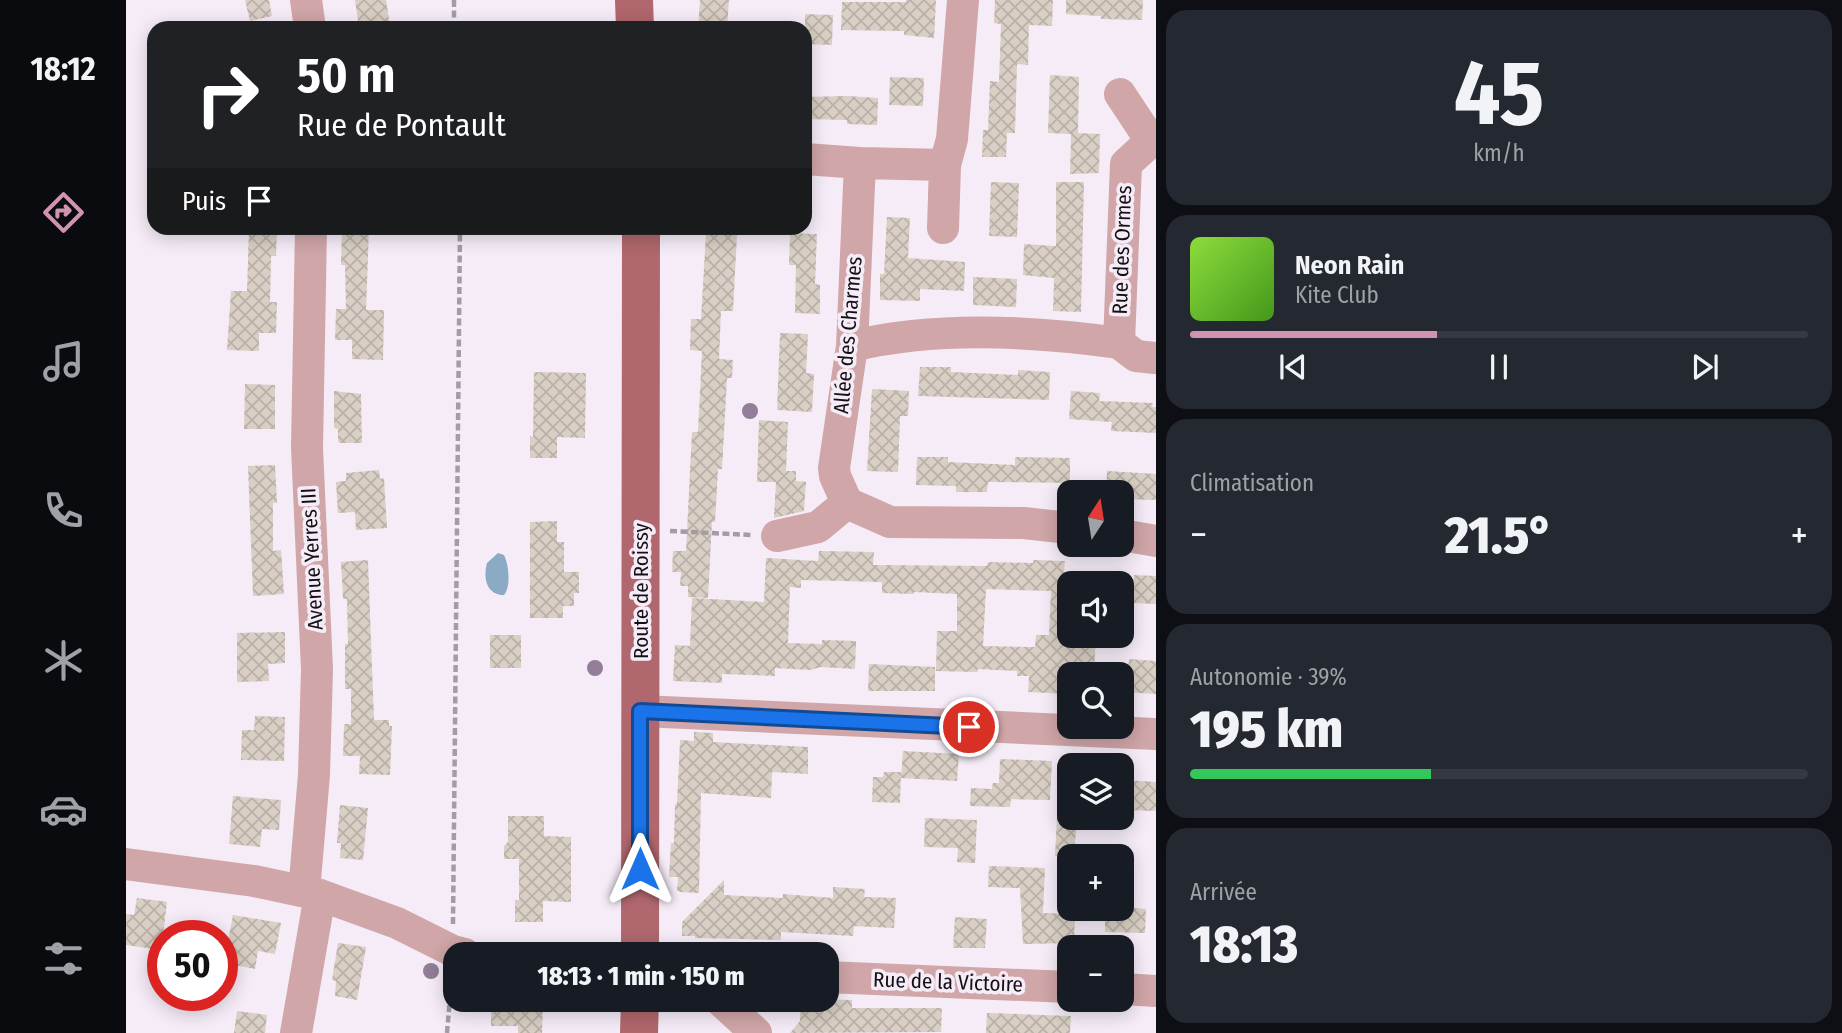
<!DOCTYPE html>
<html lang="fr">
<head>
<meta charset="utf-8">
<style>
  body { margin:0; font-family:"Fira Sans Condensed",sans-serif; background:#242831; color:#f1f3f6; height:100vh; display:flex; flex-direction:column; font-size:26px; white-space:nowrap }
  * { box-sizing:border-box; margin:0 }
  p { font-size:23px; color:#9ea1a6 }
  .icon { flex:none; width:38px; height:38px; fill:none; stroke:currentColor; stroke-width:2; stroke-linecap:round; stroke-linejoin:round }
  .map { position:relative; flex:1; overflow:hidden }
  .details { display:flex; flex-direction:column; gap:10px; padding:10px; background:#0d0f14; width:686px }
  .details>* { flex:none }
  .banner { position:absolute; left:21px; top:21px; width:665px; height:214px; border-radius:21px; box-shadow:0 4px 18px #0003; background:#202124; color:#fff; overflow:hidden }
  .needle { width:46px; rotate:12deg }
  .fabs { position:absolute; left:931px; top:480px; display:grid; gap:14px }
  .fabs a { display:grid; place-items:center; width:77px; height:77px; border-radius:14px; background:#171b24; box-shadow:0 4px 18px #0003; font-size:35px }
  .speed { position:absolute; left:21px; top:920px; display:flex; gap:14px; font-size:35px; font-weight:700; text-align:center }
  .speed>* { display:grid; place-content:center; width:91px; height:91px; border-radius:50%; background:#171b24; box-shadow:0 4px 18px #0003; line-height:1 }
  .speed .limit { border:10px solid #d22; background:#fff; color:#111 }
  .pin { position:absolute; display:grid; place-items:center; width:60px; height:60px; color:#fff; margin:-30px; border:4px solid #fff; border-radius:50%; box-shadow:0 2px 7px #0007 }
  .me { position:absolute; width:77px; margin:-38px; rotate:0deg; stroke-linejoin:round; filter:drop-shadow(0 0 5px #0008) }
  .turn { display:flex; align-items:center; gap:24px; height:147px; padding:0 35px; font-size:32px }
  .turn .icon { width:91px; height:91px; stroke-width:2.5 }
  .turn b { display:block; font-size:49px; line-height:60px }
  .then { display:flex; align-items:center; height:66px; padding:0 35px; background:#0003; gap:14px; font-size:26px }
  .big { font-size:52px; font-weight:800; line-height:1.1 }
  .details .card { flex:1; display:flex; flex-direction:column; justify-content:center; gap:10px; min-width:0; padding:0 24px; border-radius:21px; background:#242831 }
  .details .dial { align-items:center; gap:0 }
  .dial b { font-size:91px; line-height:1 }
  .song { display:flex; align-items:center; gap:21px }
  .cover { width:84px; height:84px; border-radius:10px; background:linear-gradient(135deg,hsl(90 70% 55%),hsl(100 70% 35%)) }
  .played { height:7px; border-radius:4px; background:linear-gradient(90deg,#d293b0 40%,#363941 40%) }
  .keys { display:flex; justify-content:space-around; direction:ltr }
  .heat { display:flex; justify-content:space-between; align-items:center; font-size:38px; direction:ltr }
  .charge { height:10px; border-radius:5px; background:linear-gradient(90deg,#34c759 39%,#363941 0) }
  .trip { position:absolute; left:317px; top:942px; width:396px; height:70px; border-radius:21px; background:#171b24; box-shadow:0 4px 18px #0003; font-weight:800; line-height:70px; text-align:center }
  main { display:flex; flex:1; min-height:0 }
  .tabs { display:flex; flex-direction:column; width:126px; justify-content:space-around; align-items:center; background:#090b0e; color:#9ea1a6 }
  .tabs .icon { width:49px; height:49px }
  .tabs .active { color:#d293b0 }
  .tabs b { font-size:32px; color:#f1f3f6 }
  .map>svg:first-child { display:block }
</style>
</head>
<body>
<main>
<nav class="tabs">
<b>18:12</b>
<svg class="icon active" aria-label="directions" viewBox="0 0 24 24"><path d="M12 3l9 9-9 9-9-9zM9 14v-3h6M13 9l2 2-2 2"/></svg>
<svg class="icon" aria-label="music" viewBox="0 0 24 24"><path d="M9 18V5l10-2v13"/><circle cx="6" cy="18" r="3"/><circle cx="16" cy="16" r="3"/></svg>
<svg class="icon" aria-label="phone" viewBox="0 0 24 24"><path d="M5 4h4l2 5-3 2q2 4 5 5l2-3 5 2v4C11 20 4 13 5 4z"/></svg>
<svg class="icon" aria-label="climate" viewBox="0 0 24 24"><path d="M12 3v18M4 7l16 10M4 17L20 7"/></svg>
<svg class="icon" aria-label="car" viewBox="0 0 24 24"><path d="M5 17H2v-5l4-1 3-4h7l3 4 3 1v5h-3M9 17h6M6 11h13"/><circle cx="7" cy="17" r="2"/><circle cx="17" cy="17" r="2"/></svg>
<svg class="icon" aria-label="filters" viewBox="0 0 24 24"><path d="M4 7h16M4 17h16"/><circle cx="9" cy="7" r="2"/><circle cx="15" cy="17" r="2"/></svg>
</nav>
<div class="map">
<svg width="1030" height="1033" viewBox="0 0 1030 1033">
  <defs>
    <pattern id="building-cross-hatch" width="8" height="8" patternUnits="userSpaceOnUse" patternTransform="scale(1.75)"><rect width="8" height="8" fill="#d9cfc4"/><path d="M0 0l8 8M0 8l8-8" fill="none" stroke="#b9b1a8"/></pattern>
  </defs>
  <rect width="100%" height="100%" fill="#f5ecf8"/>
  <path fill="#8baac3" d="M372,553l6,2c5,10 7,32 0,40 -18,0 -21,-18 -17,-32z"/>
  <path fill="url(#building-cross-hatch)" fill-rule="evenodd" d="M119,0h24l3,16 -22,5z
    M229,0h31l4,26 -31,2z
    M574,0h29l-2,28h-29z
    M780,0h30l-2,38 -30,-3v-4l-63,-1 1,-28h64z
    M869,0h58l-1,26 -23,-1 -1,40 -11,-1 -2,69h-8l-1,24h-24l1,-27h5l2,-49 9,1 2,-58 -7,-1z
    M940,0h77l-1,20 -41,-1v-3l-35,-2z
    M679,14l28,1 -1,30 -27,-1z
    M924,75l29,2 -1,56 22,1 -1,39 -29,1 1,-40 -23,-1z
    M764,77l34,1 -1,28 -34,-1z
    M721,96l31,2 -1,27 -30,-1v-4l-42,-1v-22z
    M865,182l28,1 -2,54 -28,-1z
    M930,182h28l-3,130 -28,-1 1,-33 -31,-3 1,-31 32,2z
    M761,217l23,1 -2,40 57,4 -1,29 -44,-2v12l-40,-1v-26h4z
    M123,228h28l-1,28h-5l-1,46h7l-1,31h-17v18l-32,-1 4,-59h16z
    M216,228h27l-3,82h18l-1,50 -31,-1v-19h-17l1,-31h10l-1,-44h-4z
    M587,233l24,1 -4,77h-12l-2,48 14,1 -1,18h-5l-5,91h-4l-3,53h-3l-4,76 -20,-1v-11h-8l1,-14h-9l1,-21h13l6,-119h6l4,-81 -12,-1 1,-31h10l5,-85z
    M664,233l27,1 -2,50 5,1v29l-25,-1 1,-48h-7z
    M847,277l44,2 -1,28 -43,-2z
    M654,333l28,1 -2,39 8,1 -2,38 -35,-2z
    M794,367h31v5l67,3v-5l32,2 -1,28 -131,-4z
    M408,372l52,1 -1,65 -28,-1v21h-27v-22l3,1z
    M119,384l30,1v44h-31z
    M746,389l37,2 -1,25h-8l-2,56 -31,-1z
    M208,391l27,3 1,49h-22l-2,-2v-12l-4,-1z
    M945,391l29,2 -1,8 54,2 -1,4h4v26l-45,-2 1,-9 -43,-3z
    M633,420l29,2 -2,49h10v10l10,1 -2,29 -30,7 2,-36h-19z
    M791,457h31v5l67,3v-8l55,1v25l-82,-1 -1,10h-31v-6l-40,-1z
    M149,465l2,38h-4v48l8,-1 3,44 -31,2 -5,-130z
    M253,470l1,9 4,-1 3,50 -31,2 -1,-18 -17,1 -2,-31 10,-1v-8z
    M981,471l49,3v26l-34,-1v-7h-16z
    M431,521v21h7v30h15v21h-5v13h-11v12h-33v-96z
    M693,551l55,1 -1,13 114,1 1,-4 45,1v-3l32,1 -1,11h5v63h27l-2,39h-25v20l-41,-2 1,-16h-12v-5l-39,-2 -1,3 -41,-1 1,-40h20v-37l-43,-2v2l-32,-1v-11l-81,-2v8l-11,-1 -2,56 34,1v-4l34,1 -1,28 -34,-2 -11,3 -35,-2v8l-53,-2v9l-49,-2 2,-36 15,1 2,-48 72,4 2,-44 52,3zM860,589l65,2 -2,44h-13l-1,12 -52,-1z
    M242,560l6,160h15v6h3l-2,49 -31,-1 1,-18h-17l1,-32h7v-35h-6v-45h3l-1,-45h-4l-2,-37z
    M1008,575l22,1v28l-23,-1z
    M159,632v31l-17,1 1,17 -32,1v-49z
    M364,635h31v33h-31z
    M1003,659l27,2v33l-34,-2v-19h6z
    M743,664l66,3v24h-67z
    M129,716l30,1 -1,44 -43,-1 1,-30h12z
    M568,732l19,1v9l95,5v27l-36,-2 -1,26 -70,-5 -2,100 -19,-1 -3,-2 1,-13h-9l2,-34h3l1,-39h2l3,-64 14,1z
    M777,751l56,3 -2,27 -56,-3z
    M874,759l52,2 -2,39 -39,-1 -1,8 -40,-1 1,-18 21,1 1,-6h6z
    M758,772h17l-1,31 -28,-1 1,-25h10z
    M998,780l32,2v29l-34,-1z
    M107,796l48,4 -2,30 -17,-1 -2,18 -31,-3z
    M214,805l28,3 -5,52 -23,-2 1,-15h-4z
    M382,816h36v20l27,1v65l-28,-1v21h-28v-22h4v-41h-15v-13l4,-4z
    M931,816l21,2 -5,38h-18z
    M799,818l52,2 -2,43 -18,-1 1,-14 -34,-1z
    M863,866l56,2 -2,45 32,1 -1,29 -51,1 -3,-56 -32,-1z
    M598,880v15l59,3v-4l50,4v-11l32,2 -1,8 32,1 -2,30 -40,-2 -1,10 -72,-4v8l-86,-2v-2h-13v-14z
    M11,898l30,4 -6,48 -35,-5v-31l8,1z
    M996,907l24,2 -1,24 -40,-1v-21h13v-3z
    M107,915l48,8 -6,31 -17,-3 -3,18 -31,-6z
    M829,917l32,2 -2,29h-32z
    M212,943l28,4 -9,53 -22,-4 1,-15 -4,-1z
    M680,999l46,1v8h90l-1,24 -151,1 10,-12v-11l5,1z
    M365,1004l52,1 -1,28h-24v-7h-27z
    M111,1011l30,4 -2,18h-31z
    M861,1013l84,3 -1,17h-84z"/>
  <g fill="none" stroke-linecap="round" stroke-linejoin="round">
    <path stroke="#a39ca5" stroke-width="4.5" stroke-dasharray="7 3.5" stroke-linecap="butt" d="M328,0v28
      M544,531l82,4
      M327,924l7,-696
      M321,1033l5,-58"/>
    <path stroke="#d0a6a8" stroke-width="32" d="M180,0l4,28
      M994,94l31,47 -25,23 -7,179 17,13 19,2
      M679,159l55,4 85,2
      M734,163l-8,183 -18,122 1,8 12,27 43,19 134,1 45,5
      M817,228l2,-63 7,-26 11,-139
      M726,346c83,-20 182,-15 267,-3
      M996,535l34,6
      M651,536l41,-9 29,-24
      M515,711l515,23
      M0,864l128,17 66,14 77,28 56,28 12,3
      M176,891l3,-11 9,-105 3,-106 -10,-221 4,-220
      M700,977l243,10
      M996,989l34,2
      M593,999l37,34
      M170,1033l24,-138"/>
    <path stroke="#b0676d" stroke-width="38" d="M508,0l1,28
      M514,954l1,-726
      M513,1033l1,-34"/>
  </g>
  <g fill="#937d99">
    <circle cx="624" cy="411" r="8"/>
    <circle cx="469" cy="668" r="8"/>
    <circle cx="305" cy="971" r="8"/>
  </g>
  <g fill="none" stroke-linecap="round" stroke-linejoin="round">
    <defs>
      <path id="route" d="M514,869v-158l329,16"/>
    </defs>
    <use href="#route" stroke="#114b97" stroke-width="18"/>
    <use href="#route" stroke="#1a73e8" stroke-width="12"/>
  </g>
  <g text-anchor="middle" stroke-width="7" stroke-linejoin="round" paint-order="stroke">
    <g font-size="21" fill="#131014" stroke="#f5ecf8">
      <text transform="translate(996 250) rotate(-88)" y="7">Rue des Ormes</text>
      <text transform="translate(722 335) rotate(-85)" y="7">Allée des Charmes</text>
      <text transform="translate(186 559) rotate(-93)" y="7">Avenue Yerres III</text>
      <text transform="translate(515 591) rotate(-90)" y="7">Route de Roissy</text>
      <text transform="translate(822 982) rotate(2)" y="7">Rue de la Victoire</text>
    </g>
  </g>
</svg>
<div class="fabs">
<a><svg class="needle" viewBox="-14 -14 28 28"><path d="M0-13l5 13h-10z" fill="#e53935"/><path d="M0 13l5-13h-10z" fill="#9ea1a6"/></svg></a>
<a><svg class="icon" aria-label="sound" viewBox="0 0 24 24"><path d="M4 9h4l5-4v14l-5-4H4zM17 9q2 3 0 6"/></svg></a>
<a><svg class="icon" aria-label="search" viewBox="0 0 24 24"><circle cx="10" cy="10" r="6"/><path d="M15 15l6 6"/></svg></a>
<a><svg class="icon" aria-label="layers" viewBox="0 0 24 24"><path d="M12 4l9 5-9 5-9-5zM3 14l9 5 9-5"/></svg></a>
<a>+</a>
<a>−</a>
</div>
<div class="speed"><div class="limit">50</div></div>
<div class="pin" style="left:843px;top:727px;background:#d93025"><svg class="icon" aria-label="arrive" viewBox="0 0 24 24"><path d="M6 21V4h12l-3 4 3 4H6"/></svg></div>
<svg class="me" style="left:514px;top:869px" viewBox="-20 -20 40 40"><path d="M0-17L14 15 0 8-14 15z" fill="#1a73e8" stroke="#fff" stroke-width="4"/></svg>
<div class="trip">18:13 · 1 min · 150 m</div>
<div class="banner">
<div class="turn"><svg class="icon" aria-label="right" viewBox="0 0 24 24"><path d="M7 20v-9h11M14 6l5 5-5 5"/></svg><div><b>50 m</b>Rue de Pontault</div></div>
<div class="then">Puis<svg class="icon" aria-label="arrive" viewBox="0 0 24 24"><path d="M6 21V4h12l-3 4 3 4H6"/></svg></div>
</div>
</div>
<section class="details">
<div class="card dial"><b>45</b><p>km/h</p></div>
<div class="card">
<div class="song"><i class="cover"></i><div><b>Neon Rain</b><p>Kite Club</p></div></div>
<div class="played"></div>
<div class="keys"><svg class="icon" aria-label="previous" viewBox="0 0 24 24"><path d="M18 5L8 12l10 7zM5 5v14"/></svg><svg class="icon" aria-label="pause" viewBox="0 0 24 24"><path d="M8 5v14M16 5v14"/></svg><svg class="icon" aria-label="next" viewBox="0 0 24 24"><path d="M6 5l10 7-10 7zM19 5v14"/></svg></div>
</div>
<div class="card"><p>Climatisation</p>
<div class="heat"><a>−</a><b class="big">21.5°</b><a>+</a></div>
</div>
<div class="card"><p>Autonomie · 39%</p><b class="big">195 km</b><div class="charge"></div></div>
<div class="card"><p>Arrivée</p><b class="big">18:13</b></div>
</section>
</main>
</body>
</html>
